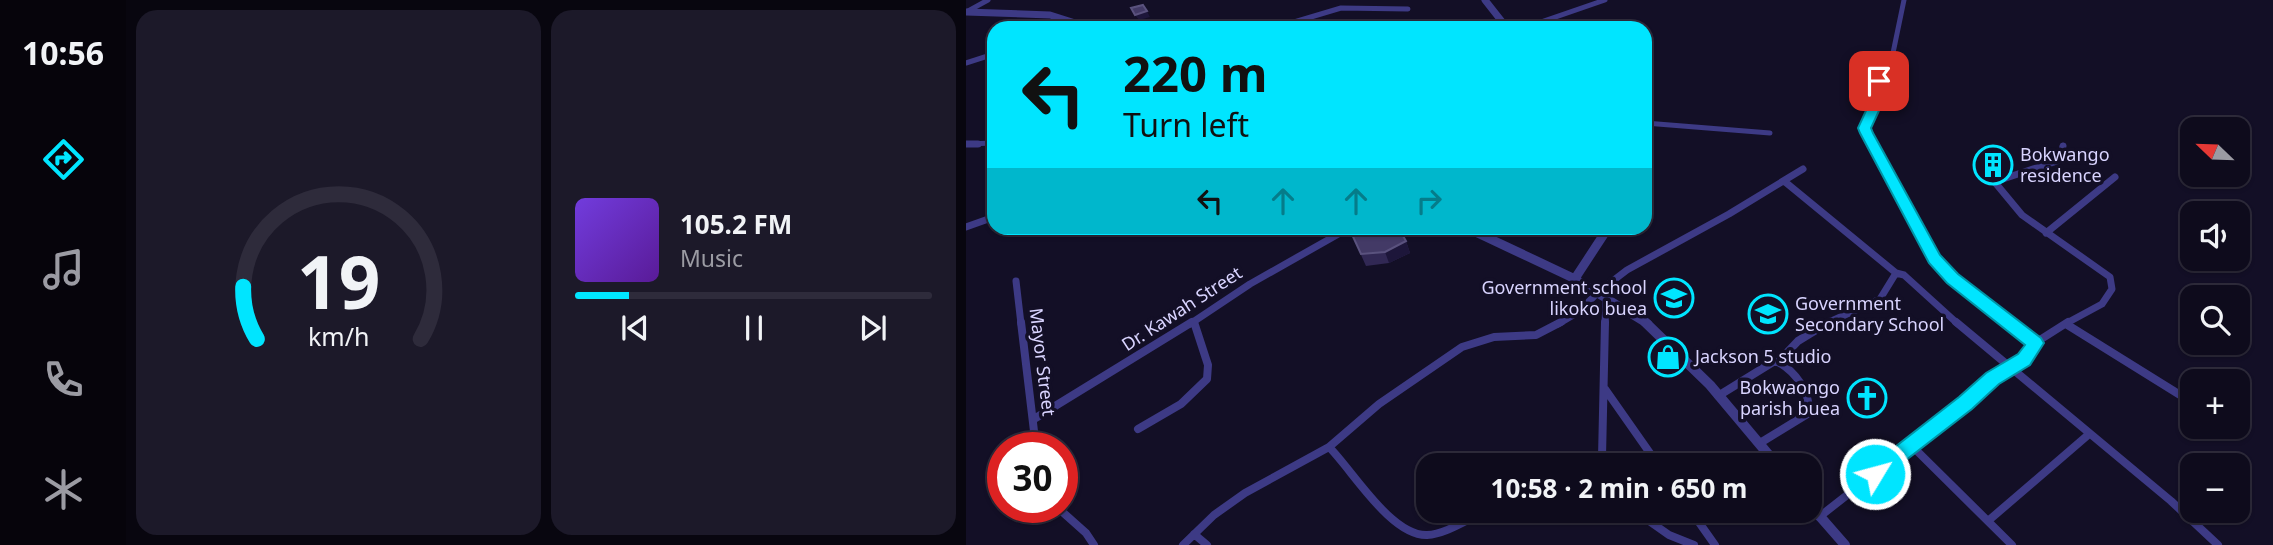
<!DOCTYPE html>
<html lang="en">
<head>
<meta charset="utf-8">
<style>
  body { margin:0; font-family:"Noto Sans",sans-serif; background:#1c1929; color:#f1f3f6; height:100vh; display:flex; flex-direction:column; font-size:26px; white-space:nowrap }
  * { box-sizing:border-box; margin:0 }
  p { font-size:23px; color:#9b9ba3 }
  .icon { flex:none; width:38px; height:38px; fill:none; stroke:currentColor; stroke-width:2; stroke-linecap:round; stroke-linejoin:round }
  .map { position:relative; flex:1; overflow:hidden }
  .drawer { display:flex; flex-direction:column; gap:10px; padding:10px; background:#08060f; width:840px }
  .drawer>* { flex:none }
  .hud { position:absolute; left:21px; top:21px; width:665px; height:214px; border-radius:21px; box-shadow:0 2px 5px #0004,0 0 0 2px #2e2b3b; background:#00e5ff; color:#111; overflow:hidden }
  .needle { width:46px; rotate:293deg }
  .fabs { position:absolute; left:1214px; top:117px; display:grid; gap:14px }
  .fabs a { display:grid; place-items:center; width:70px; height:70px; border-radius:14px; background:#0e0b1c; box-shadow:0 2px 5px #0004,0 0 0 2px #2e2b3b; font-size:35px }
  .speed { position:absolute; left:21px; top:432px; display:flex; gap:14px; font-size:35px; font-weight:700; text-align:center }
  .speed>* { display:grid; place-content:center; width:91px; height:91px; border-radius:50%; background:#0e0b1c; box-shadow:0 2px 5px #0004,0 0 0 2px #2e2b3b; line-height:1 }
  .speed .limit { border:10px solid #d22; background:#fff; color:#111 }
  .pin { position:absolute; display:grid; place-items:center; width:60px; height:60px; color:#fff; margin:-30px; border-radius:14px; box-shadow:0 4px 10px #0006 }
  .me { position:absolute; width:77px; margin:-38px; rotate:53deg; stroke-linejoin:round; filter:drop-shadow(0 0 5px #0008) }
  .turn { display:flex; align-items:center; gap:24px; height:147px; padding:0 21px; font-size:32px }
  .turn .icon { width:91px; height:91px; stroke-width:2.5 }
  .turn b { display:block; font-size:49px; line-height:60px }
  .lanes { display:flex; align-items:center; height:66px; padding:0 21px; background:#0003; justify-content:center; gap:35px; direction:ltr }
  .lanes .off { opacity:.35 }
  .drawer .tile { flex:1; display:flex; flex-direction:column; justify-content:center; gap:10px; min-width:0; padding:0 24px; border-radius:21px; background:#1c1929 }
  .drawer .dial { align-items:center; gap:0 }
  .dial svg { height:182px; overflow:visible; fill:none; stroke:#2e2b3b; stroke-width:7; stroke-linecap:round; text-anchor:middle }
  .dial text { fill:#f1f3f6; stroke:none }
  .song { display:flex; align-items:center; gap:21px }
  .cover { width:84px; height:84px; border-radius:10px; background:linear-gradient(135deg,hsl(260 70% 55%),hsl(270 70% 35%)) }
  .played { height:7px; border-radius:4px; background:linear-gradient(90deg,#00e5ff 15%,#2e2b3b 15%) }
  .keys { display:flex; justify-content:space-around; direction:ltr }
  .drawer .tiles { flex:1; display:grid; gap:10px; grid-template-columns:repeat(2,1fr) }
  .trip { position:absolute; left:450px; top:453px; width:406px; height:70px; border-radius:21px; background:#0e0b1c; box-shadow:0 2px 5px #0004,0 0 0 2px #2e2b3b; font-weight:700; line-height:70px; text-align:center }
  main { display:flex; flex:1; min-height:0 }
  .dock { display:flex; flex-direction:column; width:126px; justify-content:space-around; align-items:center; background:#06040b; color:#9b9ba3 }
  .dock .icon { width:49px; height:49px }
  .dock .on { color:#00e5ff }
  .dock b { font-size:32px; color:#f1f3f6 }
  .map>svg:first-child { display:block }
</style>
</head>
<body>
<main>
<nav class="dock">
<b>10:56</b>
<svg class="icon on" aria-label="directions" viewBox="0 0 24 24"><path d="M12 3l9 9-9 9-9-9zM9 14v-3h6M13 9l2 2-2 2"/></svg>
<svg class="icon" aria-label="music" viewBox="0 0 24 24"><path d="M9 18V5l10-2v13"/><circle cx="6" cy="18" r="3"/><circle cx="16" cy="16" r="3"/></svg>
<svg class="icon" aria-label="phone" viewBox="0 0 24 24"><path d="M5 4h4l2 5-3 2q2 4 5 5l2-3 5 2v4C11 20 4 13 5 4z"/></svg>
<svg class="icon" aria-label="climate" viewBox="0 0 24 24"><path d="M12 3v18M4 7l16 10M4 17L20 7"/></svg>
</nav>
<section class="drawer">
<div class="tiles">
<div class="tile dial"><svg viewBox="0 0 100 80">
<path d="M14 69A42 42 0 1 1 86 69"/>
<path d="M14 69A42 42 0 0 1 8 46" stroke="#00e5ff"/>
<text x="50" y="56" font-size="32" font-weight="700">19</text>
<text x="50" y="72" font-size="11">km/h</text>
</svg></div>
<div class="tile">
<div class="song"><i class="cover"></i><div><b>105.2 FM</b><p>Music</p></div></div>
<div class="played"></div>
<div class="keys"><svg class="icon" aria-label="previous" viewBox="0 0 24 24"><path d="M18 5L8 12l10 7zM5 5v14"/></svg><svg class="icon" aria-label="pause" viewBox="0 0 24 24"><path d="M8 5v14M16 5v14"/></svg><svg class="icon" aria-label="next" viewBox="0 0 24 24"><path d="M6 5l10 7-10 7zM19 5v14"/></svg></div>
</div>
</div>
</section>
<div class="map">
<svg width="1307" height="545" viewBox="0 0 1307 545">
  <rect width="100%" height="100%" fill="#130f26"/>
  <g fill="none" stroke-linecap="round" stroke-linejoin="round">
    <path stroke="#3d3a85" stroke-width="5" d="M0,12l22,-12
      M100,28l14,-5
      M308,28l67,-20 67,1
      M558,28l81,-28
      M0,63l28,-9
      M679,123l125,10
      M0,144l28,-1
      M907,145l-7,-12 1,-13 10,-18 2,-21 14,-28 11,-53"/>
    <path stroke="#3d3a85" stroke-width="7" d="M0,144h12
      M906,144l63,115 18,19 58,46
      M1022,174l34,41 88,62 2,12 -10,15 -37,20
      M818,181l112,92 8,2 54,49
      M1028,182l66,-22 3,-14
      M0,227l28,-10
      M1080,233l69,-56
      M50,281l5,43
      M224,324l60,-40 99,-56
      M592,324l22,-13 17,-18 30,-23 102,-56 74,-45
      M639,324l1,-26
      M859,324l55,-25 16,-26"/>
    <path stroke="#3d3a85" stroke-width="8" d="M55,322l15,126
      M990,322l215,179 47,44
      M1043,322l26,21
      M1100,324l127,79
      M639,389l54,77
      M752,396l55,-34h5l20,-21 31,-19
      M68,419l158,-97
      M172,429l43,-25 26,-25 1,-14 -14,-43
      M794,443l49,-30c1,-21 -13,-41 -31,-51
      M946,446l100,99
      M363,447c24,24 62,89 98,88 20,-1 42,-17 60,-24
      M619,466l17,-9 3,-135
      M92,508l28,25 8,12
      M669,511l34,24 25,10
      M725,511l24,34
      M853,517l146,-114 27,-25 32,-18 11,-17 33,-21
      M1022,521l100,-86
      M228,534l13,11
      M217,545l31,-30 31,-22 84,-46 50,-43 83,-57 32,-10 42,-2 25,-13"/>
    <path stroke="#3d3a85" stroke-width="7" d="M519,0l22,28
      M0,12l84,3 41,13"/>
    <path stroke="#3d3a85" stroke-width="9" d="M501,228l106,50 75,46
      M608,280l34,-52"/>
    <path stroke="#3d3a85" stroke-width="10" d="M679,322l65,63 68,81
      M844,505l35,40"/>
  </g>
  <path fill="#312854" d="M1022,158l14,8 -10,4 -7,-6z
    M383,228l57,13 4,12 -21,10 -23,3z"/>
  <path fill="#1d163a" d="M181,11l3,6 -11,3 -4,-5z
    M1039,160l-3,6 -10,4 3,-6z
    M440,241l4,12 -21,10 -4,-11z"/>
  <path fill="#433a66" stroke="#5a527e" stroke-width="2" d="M177,5l4,6 -12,4 -4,-7z
    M1032,154l7,6 -10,4 -7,-6z
    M383,228h43l10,6 4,7 -21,11 -24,2z"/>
  <path fill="#00e5ff" stroke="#0095a6" stroke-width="2" d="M913,77l6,4 -2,21 -12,26 2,5 67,122 18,19 83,64 3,5 -14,22 -31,19 -27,25 -97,75 -7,-3 -3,-7 3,-6 91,-71 27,-24 32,-19 7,-9 -78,-62 -18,-20 -69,-130 -2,-5 12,-26 2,-21z"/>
  <defs>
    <symbol id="building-ring" viewBox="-11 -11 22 22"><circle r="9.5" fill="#130f26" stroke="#00e5ff" stroke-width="1.5"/><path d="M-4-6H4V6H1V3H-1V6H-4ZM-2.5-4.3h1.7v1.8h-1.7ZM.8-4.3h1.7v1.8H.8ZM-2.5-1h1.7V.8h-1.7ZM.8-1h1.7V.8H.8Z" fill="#00e5ff"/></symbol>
    <symbol id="school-ring" viewBox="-11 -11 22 22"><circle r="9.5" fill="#130f26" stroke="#00e5ff" stroke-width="1.5"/><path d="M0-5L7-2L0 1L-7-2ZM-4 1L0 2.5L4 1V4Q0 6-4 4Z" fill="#00e5ff"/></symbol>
    <symbol id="shop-ring" viewBox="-11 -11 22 22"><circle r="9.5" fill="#130f26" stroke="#00e5ff" stroke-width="1.5"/><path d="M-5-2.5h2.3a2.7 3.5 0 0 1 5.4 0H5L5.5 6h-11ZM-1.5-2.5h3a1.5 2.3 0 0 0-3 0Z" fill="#00e5ff"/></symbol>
    <symbol id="church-ring" viewBox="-11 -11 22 22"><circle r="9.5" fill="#130f26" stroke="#00e5ff" stroke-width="1.5"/><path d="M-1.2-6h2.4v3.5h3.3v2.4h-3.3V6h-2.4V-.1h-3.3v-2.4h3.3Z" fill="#00e5ff"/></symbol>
  </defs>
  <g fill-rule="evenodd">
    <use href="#building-ring" x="1005" y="143" width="44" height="44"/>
    <use href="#school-ring" x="686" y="276" width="44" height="44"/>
    <use href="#school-ring" x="780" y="292" width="44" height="44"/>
    <use href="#shop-ring" x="680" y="335" width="44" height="44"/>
    <use href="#church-ring" x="879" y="376" width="44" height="44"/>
  </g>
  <g text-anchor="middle" stroke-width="7" stroke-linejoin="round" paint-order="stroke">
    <g font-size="18" fill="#d9d4ff" stroke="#130f26" text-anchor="start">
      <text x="1054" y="161">Bokwango<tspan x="1054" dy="21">residence</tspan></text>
      <text x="681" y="294" text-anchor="end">Government school<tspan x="681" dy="21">likoko buea</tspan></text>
      <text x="829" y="310">Government<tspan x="829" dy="21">Secondary School</tspan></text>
      <text x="729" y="363">Jackson 5 studio</text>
      <text x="874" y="394" text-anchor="end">Bokwaongo<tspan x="874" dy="21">parish buea</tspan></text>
    </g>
    <g font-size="18" fill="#d9d4ff" stroke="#130f26">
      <text transform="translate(216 309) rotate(-33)" y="6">Dr. Kawah Street</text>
      <text transform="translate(76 362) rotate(83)" y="6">Mayor Street</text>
    </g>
  </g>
</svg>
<div class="fabs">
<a><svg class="needle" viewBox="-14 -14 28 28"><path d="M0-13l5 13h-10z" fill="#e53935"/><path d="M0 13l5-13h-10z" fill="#9b9ba3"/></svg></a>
<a><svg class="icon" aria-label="sound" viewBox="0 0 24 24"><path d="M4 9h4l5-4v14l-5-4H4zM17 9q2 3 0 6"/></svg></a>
<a><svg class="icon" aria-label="search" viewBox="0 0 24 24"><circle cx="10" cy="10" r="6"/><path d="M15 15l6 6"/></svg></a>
<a>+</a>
<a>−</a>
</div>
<div class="speed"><div class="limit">30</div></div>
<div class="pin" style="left:913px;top:81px;background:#d93025"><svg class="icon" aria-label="arrive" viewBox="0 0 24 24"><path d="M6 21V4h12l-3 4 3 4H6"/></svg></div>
<svg class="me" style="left:909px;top:474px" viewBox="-20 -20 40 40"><circle r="17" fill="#00e5ff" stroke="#fff" stroke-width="3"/><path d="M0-11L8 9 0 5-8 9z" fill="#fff"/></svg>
<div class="trip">10:58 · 2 min · 650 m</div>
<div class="hud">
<div class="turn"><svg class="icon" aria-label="left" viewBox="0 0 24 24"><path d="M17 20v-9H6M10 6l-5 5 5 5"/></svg><div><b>220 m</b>Turn left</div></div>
<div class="lanes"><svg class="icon" aria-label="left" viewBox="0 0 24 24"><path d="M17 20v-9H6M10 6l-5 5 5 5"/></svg><svg class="icon off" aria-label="ahead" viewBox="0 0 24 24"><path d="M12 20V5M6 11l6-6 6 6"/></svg><svg class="icon off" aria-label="ahead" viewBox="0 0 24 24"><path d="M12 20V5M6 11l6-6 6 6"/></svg><svg class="icon off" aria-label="right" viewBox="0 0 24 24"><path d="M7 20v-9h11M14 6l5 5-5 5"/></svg></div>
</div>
</div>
</main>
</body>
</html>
